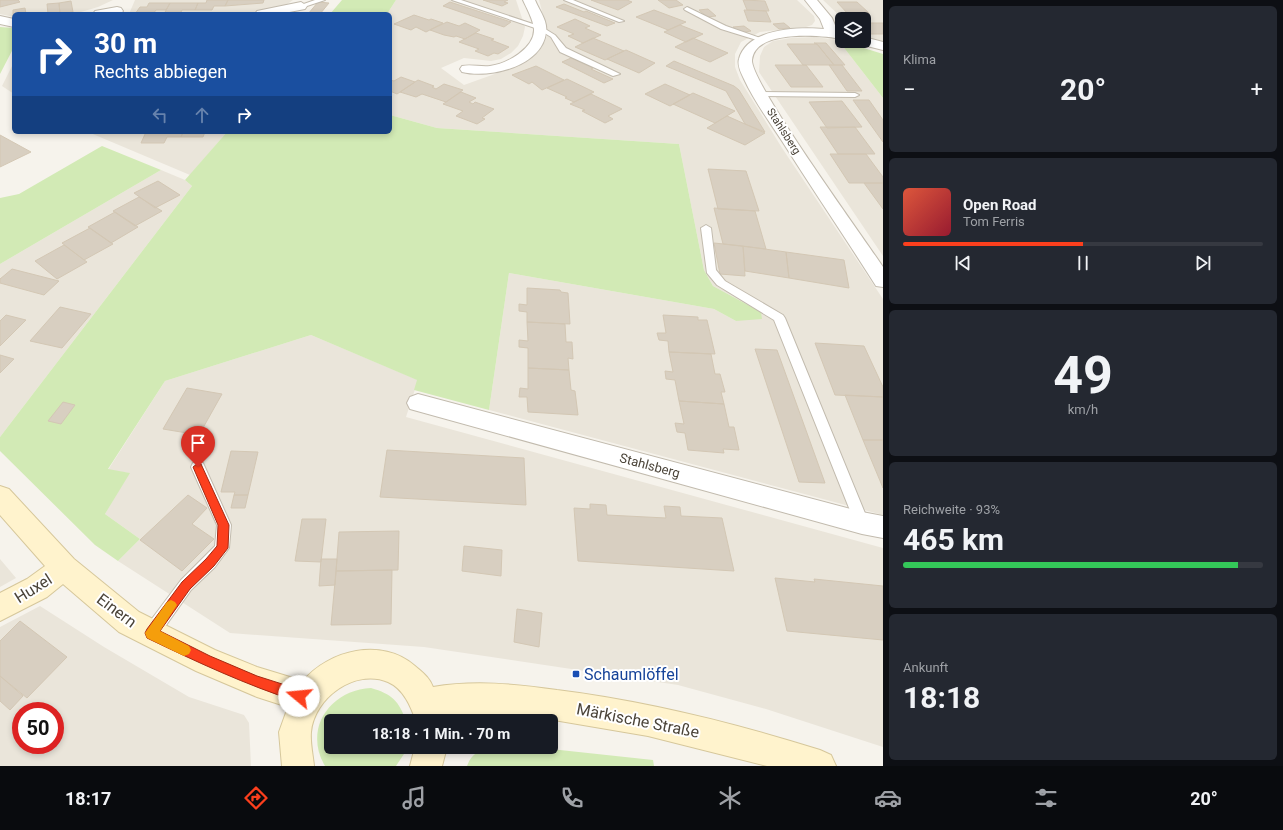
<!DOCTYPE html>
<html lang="de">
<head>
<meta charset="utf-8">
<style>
  body { margin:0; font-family:Roboto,sans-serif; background:#242831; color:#f1f3f6; height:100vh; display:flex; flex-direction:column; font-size:15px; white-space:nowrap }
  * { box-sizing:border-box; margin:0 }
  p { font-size:13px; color:#9ea1a6 }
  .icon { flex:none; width:22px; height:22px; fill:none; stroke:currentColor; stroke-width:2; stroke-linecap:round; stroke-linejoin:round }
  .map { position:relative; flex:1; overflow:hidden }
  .sheet { display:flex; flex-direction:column; gap:6px; padding:6px; background:#0d0f14; width:400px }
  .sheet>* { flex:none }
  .top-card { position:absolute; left:12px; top:12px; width:380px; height:122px; border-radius:6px; box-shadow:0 2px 6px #0003; background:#1a4fa0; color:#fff; overflow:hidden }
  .buttons { position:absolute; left:835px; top:12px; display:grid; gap:8px }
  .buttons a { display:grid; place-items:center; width:36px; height:36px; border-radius:6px; background:#171b24; box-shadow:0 2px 6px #0003; font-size:20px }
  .speed { position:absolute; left:12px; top:702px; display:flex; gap:8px; font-size:20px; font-weight:700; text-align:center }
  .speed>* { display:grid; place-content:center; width:52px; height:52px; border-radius:50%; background:#171b24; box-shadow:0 2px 6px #0003; line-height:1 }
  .speed .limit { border:6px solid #d22; background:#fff; color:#111 }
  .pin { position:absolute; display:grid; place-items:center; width:34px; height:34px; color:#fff; margin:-41px -17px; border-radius:50% 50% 50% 0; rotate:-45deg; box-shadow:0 0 4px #0007 }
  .pin .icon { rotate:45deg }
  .me { position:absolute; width:44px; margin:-22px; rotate:287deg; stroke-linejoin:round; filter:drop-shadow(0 0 3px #0008) }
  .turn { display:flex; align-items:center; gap:14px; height:84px; padding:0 16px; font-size:18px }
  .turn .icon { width:52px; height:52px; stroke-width:2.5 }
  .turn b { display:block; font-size:28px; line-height:34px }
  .lanes { display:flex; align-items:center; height:38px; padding:0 16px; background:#0003; justify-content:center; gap:20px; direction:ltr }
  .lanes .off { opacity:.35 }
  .big { font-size:30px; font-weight:700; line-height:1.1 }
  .sheet .tile { flex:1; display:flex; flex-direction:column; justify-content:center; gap:6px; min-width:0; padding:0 14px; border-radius:6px; background:#242831 }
  .sheet .dial { align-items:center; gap:0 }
  .dial b { font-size:52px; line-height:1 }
  .song { display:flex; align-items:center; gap:12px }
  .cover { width:48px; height:48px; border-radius:6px; background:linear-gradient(135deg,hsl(10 70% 55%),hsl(350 70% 35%)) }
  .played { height:4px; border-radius:2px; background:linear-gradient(90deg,#fc3f1d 50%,#363941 50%) }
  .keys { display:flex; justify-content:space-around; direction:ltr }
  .heat { display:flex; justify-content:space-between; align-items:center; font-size:22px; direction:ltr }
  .charge { height:6px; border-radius:3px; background:linear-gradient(90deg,#34c759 93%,#363941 0) }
  .trip { position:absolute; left:324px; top:714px; width:234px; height:40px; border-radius:6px; background:#171b24; box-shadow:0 2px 6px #0003; font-weight:700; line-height:40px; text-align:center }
  .menu { display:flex; height:64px; justify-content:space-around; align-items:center; background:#090b0e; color:#9ea1a6 }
  .menu .icon { width:28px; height:28px }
  .menu .selected { color:#fc3f1d }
  .menu b { font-size:18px; color:#f1f3f6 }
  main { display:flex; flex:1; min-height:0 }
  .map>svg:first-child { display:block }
</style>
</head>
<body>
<main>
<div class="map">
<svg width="883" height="766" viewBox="0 0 883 766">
  <rect width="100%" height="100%" fill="#f6f3ec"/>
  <path fill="#eae5da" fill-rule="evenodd" d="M0,0h113l-15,7 -24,7h-60v3l-14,-3z
    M135,0h158l-7,5 -41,9h-116z
    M396,0h120l9,27 -2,9 -5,10 -7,7 -10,6 -10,2 -27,-3 -23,10 23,17 53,-19 21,-14 10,-18 -9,-34h258l17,16 1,5 -3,4 -6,2 -46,5 -19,10 -6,12v13l5,13 42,68 101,151v216l-394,-105 20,-137 205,36 22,12 25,-9 -48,-26 -9,-16 -25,-126 -242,-16 -47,-13v-101h-3z
    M823,0h60v43l-19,-7v-17h-21z
    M814,37l24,3 45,58v158l-124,-184 1,-16 4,-9 9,-6 18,-3z
    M14,62v32l-12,-8z
    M88,132h139l-37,43z
    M161,170l24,10 7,6 -192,251v-173z
    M311,335l107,45 -12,37 477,131v199l-117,-38 -88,-24 -254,-38 -194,-14 -112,-72 22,-22 -35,-25 24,-41 -21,-3 57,-89z
    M0,559l16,19 -16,9z
    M40,606l64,41 85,50 55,18 5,8 2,43h-251v-139zM21,711h34v34h-34z"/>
  <path fill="#d2eab5" d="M342,0h54l-9,14h-57z
    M0,27l14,1v19l-14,27z
    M838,40l45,14v44z
    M390,115l47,13 242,16 25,126 9,16 48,26 1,7 -26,2 -22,-12 -205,-36 -20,137 -75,-20 3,-10 -106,-45 -146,46 -57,88 22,4 -25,41 35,25 -22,22 -23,-16 -95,-94v-14l192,-251 -7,-6 42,-48h163z
    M102,146l59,24 -161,94v-66l19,-4z
    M371,688c21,6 28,13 35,33h-75v26h75l-2,7 -8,12h-71c-22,-37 5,-76 46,-78z
    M487,747h45l121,13 1,6h-187c4,-11 10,-14 20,-19z"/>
  <path fill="#d8cfc1" stroke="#d3c7b4" d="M0,0h18l2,2 -20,5z
    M207,0h21l-3,6h-11l-2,4h-17l3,-7h8z
    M228,0h36l-1,3 -38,3z
    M483,0h25l-4,2 4,1 -6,3z
    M591,0h36l5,2 -14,8z
    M658,0h18l7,5 -14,3z
    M743,0l22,1 4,10 -22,-1z
    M71,1l2,11 -13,2 -1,-11z
    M318,2l11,1 -9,11h-12z
    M450,2l61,20 -7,5 -61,-21z
    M837,2h20l12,11 -21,1z
    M59,3l1,11h-12l-1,-10z
    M149,3h21l-4,7h-10l-3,4h-18l5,-7h7z
    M170,3h28l-3,7h-13l-2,4h-16z
    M564,4l20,8 2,-1 29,12 -8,3 -51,-19z
    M25,8l1,6h-12l-1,2v-6z
    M708,9l8,7 -9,1 -8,-7z
    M654,10l32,12 -18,8 -32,-13z
    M744,10l22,1 5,11 -23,-1z
    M414,15l15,5 2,-1 12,4 -17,9 -10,-5 -5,3 -17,-6z
    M575,19l15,7 -5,2 16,7 -18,8 -15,-7 6,-2 -17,-7z
    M447,22l12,4 6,-3 15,7 -15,9 -9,-3 -2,1 -10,-2 -14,-5z
    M784,23l6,5 -11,1 -6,-5z
    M864,23h19v11h-12z
    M680,25l23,9 -17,8 -22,-10z
    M744,26l7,5 -11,2 -7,-6z
    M476,33l18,6 -3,1 18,7 -11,7 -4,-1 -6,3 -13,-5 4,-2 -20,-7z
    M593,38l31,13 -19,9 -30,-13z
    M693,38l35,15 -18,9 -35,-15z
    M814,43h12l19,22h-11l-17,-21z
    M787,44h30l17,21h-31z
    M626,50l29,13 -16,10 -32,-14z
    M571,58l22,10 -2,1 22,10 -9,4 -42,-21z
    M674,61l60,25 5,4 26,42 -20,-8 -19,-33 -60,-25z
    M775,65h31l17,22h-32z
    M829,65h13l20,26h-15z
    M536,66l28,14 -22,10 -10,-8 -3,2 -17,-9z
    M401,77l14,5 -18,12 -7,-3v-11l4,1z
    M567,79l27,13 -20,10 -9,-4 2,-1 -20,-9z
    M418,80l16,6 -2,1 4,2 8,-5 19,6 -17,12 -24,-8 -6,3 -16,-5z
    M665,84l25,11 -20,11 -25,-12z
    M461,92l15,6 -7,4 4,2 2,-2 19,7 -12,9 3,1 -8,5 -21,-8 7,-5 -20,-7z
    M693,93l42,18 -20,12 -42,-19z
    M591,94l31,15 -14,7 5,3 -8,4 -23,-12 3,-1 -15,-6z
    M853,100h16l14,20v22z
    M842,101l20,26 -35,1 -18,-26z
    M727,116l18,8 20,9 -20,12 -38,-17z
    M820,127h35l20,27h-37z
    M146,132h37l-2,5h-14l-3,6h-23z
    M183,132h22l-2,5h-22z
    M0,135l31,17 -31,15z
    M830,154h36l17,23v6h-34z
    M708,169l38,2 13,40 -41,-2z
    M158,181l22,14 -25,13 -21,-15z
    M864,183h19v26z
    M139,197l23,14 -27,15 -22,-15z
    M714,208l41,3 11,38 -43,-5z
    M115,212l23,15 -27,16 -23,-16z
    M90,228l23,16 -29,16 -22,-17z
    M714,243l29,3 2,30 -25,-2z
    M64,245l23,17 -30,17 -22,-18z
    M743,246l43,6 3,26 -44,-7z
    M786,252l58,8 5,28 -60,-10z
    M12,269l47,12 -15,14 -44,-12v-4z
    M527,288l33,2 1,2 7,1 2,31 -43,-2v-10l-8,-1v-7l8,1z
    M60,307l31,7 -29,34 -32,-7z
    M6,315l20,5 -26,26v-25z
    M663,315l35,2v3h9l8,34 -46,-2 -1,-11 -9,-1 -2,-7h9z
    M527,322l38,2 1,18h6l1,17 -5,-1 1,12 -41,-2v-20l-9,-1v-7l9,1z
    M815,343l49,3 19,41v10l-48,-2z
    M755,349l22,1 48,133 -26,-1z
    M669,352l42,2 4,20h5l5,18h-4l3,12 -45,-3 -4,-21 -9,-1 -1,-8 8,1z
    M0,355l14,4 -14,14z
    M528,368l41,2 2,20 4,1 3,24 -50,-3 -1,-15h-8l1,-9 8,1z
    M187,388l35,6 -23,41 -36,-6z
    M845,395l38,2v43h-20z
    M679,401l45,3 5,23h5l5,23 -16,-1 1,4 -36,-3 -3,-17 -8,-1 -2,-9 9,1z
    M63,402l12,3 -14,19 -13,-3z
    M863,440h20v48z
    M387,450l137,8 2,47 -146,-8z
    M231,451l27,1 -10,43h-14l1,-3h-14z
    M188,495l19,13 -15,16 22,15 -32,32 -42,-31z
    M234,495h14l-3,13h-14z
    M590,504l16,1 1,10 59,3 -2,-12 16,1 1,9 41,2 12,53 -156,-10 -4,-53 16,1z
    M302,519h24l-5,43 -26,-1z
    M399,531l-1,39 -62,1 3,-39z
    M464,546l38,4 -1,26 -39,-5z
    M321,559h16l-2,26 -16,1z
    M392,570l-1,54 -60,1 5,-54z
    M775,578l40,4 -1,-3 69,7v54l-96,-9z
    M517,609l25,4 -3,34 -25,-5z
    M20,621l47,36 -40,41 -27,-22v-35z
    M0,676l23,20 -13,14 -10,-9z"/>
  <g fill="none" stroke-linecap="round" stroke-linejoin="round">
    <defs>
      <path id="lane" d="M315,0h10l-24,8 -3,-2z
        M452,0h9l81,27 13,8 11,13 54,26 -7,2 -53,-24 -9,-15 -13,-8z
        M564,0h9l51,21 -5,1z
        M687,7l39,19 40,14 -3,2 -42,-13 -36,-19 -1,-1z
        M757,92l98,1 4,2 -4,2 -95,-1h-3z
        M706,225l5,3 5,42 9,11 58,34 2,3 84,205 -2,4 -5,2 -5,-2 -2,-4 -81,-203 -57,-35 -10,-12 -6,-45z
        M198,461l5,2 28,62 -2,23 -14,19 -24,23 -34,48 -6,3 -6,-3 -2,-5 2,-5 36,-48 34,-34 2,-21 -26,-58 2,-4z"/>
      <path id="street" d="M523,0h12c4,10 13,21 11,32 -3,34 -56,47 -84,40l-2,-3 2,-3c9,-2 18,1 28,0 17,-2 45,-18 44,-37 -1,-10 -7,-20 -11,-29z
        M805,0h12l15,18 5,12 5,1v8c-20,-4 -87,-10 -90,21 -2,22 112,178 131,207v20l-7,-1c-31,-49 -63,-96 -94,-145 -13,-20 -28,-40 -38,-62 -3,-6 -7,-14 -5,-20 8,-31 60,-32 85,-30l-4,-10z
        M301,2l6,4 -2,3 -26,5h-24l2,-3z
        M117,7l4,1 2,3 -2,3h-28l2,-3z
        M0,16l14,3v8l-14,-3z
        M864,37l19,5v8l-24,-6 -1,-3h6z
        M418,394l444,118 21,4v22l-21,-4 -452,-125 -3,-6 3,-6z"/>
      <path id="secondary" d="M0,486l9,3 65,70 65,53 76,38 42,17 46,14c26,-31 79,-44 112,-15 8,7 14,11 18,21 41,-7 83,-3 124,3 89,11 177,33 263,60l11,5 5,11h-69l-119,-30 -106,-18 -58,-4 -39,1 3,6h-32c-5,-14 -12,-32 -28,-39 -33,-14 -74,16 -77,50 -1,11 2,23 3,34h-32l-3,-34 9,-25 -31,-10 -61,-26 -77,-39 -56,-48 -16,13 -47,24v-28l27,-14 18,-13 -45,-51z
        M415,747h32l-5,19h-32z"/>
    </defs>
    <use href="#lane" stroke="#c2bbae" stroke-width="2"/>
    <use href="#street" stroke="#c2bbae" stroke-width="2"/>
    <use href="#secondary" stroke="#d6c79b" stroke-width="2"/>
    <use href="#lane" fill="#fff" fill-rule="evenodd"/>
    <use href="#street" fill="#fff" fill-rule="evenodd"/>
    <use href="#secondary" fill="#fff3cd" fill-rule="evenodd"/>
  </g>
  <path fill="#fc3f1d" stroke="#a42913" d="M198,463l3,1 28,61 -1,23 -14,18 -24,23 -30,42 50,25 47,20 47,15 2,5 -2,4 -5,2c-53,-17 -102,-40 -152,-64l-2,-5 2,-4 35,-47 24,-23 11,-13 1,-21 -25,-58z"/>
  <path fill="#f59e0b" d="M171,600l4,2 2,3 -17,26 29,15 2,4 -2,4 -5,2 -37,-18 -2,-5 22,-31z"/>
  <rect fill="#1a4fb4" stroke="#fff" stroke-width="1.5" x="572" y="670" width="8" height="8" rx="2"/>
  <g text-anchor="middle" stroke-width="4" stroke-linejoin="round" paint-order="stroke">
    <g font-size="11" fill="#4b4439" stroke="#fff">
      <text transform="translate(784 131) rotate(57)" y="4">Stahlsberg</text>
    </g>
    <g font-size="13" fill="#4b4439" stroke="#fff">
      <text transform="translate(650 465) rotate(15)" y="5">Stahlsberg</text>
    </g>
    <g font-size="16" fill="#4b4439" stroke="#fff">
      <text transform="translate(33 588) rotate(-32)" y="6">Huxel</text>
      <text transform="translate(117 610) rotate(37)" y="6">Einern</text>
      <text transform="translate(638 720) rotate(11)" y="6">Märkische Straße</text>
    </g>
    <g font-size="16" fill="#164399" stroke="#fff" text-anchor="start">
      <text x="584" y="680">Schaumlöffel</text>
    </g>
  </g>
</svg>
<div class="buttons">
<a><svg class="icon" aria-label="layers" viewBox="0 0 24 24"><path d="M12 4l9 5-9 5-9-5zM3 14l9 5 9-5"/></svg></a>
</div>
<div class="speed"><div class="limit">50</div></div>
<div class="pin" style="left:198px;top:467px;background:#d93025"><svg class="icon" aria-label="arrive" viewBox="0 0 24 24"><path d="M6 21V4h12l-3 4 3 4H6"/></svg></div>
<svg class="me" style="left:299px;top:696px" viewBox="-20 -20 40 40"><circle r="19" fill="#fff"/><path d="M0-13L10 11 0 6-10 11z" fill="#fc3f1d"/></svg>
<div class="trip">18:18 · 1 Min. · 70 m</div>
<div class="top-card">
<div class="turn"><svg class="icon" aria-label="right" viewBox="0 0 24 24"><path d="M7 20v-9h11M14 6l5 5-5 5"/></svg><div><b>30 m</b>Rechts abbiegen</div></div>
<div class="lanes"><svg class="icon off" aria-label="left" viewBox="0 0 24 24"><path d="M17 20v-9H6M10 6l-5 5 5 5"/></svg><svg class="icon off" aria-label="ahead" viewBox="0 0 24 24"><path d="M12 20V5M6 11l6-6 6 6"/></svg><svg class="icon" aria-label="right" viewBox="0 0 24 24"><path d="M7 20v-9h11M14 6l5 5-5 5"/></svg></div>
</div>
</div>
<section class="sheet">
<div class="tile"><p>Klima</p>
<div class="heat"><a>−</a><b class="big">20°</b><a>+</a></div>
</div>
<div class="tile">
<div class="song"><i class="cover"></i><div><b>Open Road</b><p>Tom Ferris</p></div></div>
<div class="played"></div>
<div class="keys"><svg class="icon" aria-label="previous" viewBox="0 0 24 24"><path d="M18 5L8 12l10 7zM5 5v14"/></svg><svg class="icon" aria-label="pause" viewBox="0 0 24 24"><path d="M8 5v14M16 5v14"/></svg><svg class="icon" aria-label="next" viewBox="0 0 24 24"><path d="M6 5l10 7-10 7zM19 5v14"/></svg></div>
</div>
<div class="tile dial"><b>49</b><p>km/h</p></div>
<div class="tile"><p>Reichweite · 93%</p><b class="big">465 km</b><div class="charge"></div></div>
<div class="tile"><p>Ankunft</p><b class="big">18:18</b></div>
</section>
</main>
<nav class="menu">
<b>18:17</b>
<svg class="icon selected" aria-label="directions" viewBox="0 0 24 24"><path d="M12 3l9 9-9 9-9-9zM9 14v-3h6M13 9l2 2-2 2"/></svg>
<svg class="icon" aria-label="music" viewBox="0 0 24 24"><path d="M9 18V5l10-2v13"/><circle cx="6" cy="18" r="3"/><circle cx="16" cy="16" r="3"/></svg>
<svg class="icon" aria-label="phone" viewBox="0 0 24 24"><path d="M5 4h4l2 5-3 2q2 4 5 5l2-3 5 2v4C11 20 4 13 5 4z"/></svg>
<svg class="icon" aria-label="climate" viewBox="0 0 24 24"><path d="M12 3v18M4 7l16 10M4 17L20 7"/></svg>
<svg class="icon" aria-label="car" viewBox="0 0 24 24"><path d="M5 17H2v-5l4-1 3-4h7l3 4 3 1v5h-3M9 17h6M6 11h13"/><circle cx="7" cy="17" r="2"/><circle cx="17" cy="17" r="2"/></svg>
<svg class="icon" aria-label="filters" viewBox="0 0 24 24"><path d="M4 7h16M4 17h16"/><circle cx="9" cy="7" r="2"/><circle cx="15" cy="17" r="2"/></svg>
<b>20°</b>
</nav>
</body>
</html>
